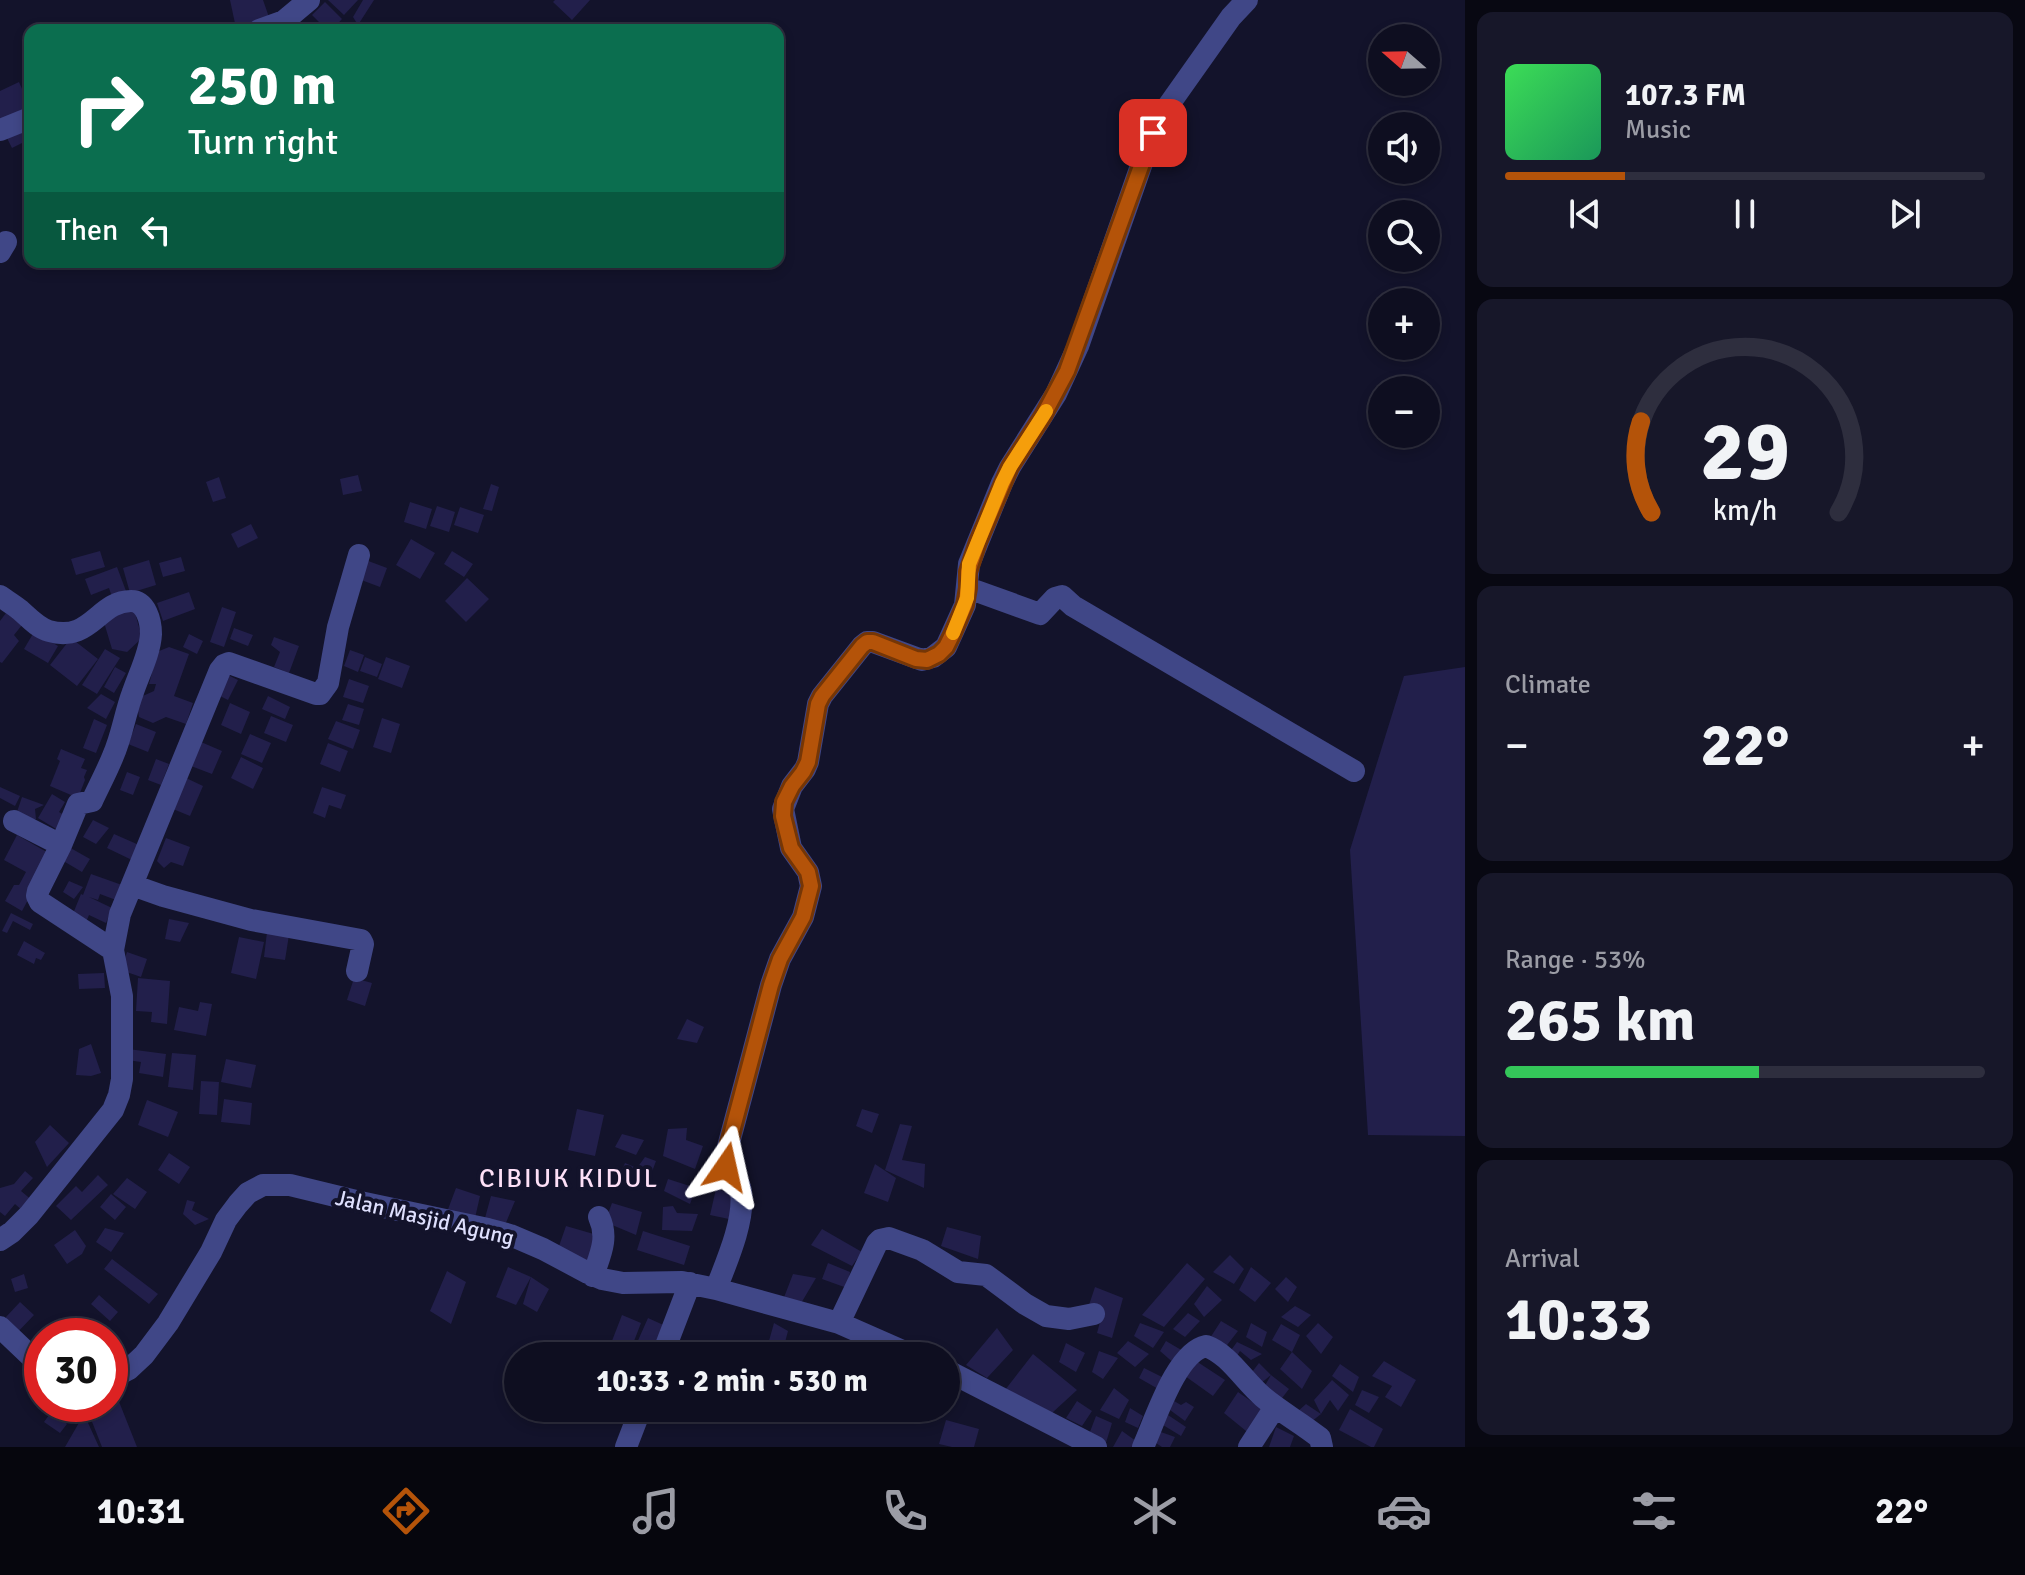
<!DOCTYPE html>
<html lang="en">
<head>
<meta charset="utf-8">
<style>
  body { margin:0; font-family:Signika,sans-serif; background:#171729; color:#f1f3f6; height:100vh; display:flex; flex-direction:column; font-size:30px; white-space:nowrap }
  * { box-sizing:border-box; margin:0 }
  p { font-size:26px; color:#9b9ca5 }
  .icon { flex:none; width:44px; height:44px; fill:none; stroke:currentColor; stroke-width:2; stroke-linecap:round; stroke-linejoin:round }
  .map { position:relative; flex:1; overflow:hidden }
  .details { display:flex; flex-direction:column; gap:12px; padding:12px; background:#080812; width:560px }
  .details>* { flex:none }
  .banner { position:absolute; left:24px; top:24px; width:760px; height:244px; border-radius:16px; box-shadow:0 4px 12px #0003,0 0 0 2px #2e2e3e; background:#0b6e4f; color:#fff; overflow:hidden }
  .needle { width:52px; rotate:290deg }
  .controls { position:absolute; left:1368px; top:24px; display:grid; gap:16px }
  .controls a { display:grid; place-items:center; width:72px; height:72px; border-radius:50%; background:#0e0e20; box-shadow:0 4px 12px #0003,0 0 0 2px #2e2e3e; font-size:40px }
  .speed { position:absolute; left:24px; top:1318px; display:flex; gap:16px; font-size:40px; font-weight:700; text-align:center }
  .speed>* { display:grid; place-content:center; width:104px; height:104px; border-radius:50%; background:#0e0e20; box-shadow:0 4px 12px #0003,0 0 0 2px #2e2e3e; line-height:1 }
  .speed .limit { border:12px solid #d22; background:#fff; color:#111 }
  .pin { position:absolute; display:grid; place-items:center; width:68px; height:68px; color:#fff; margin:-34px; border-radius:16px; box-shadow:0 4px 12px #0006 }
  .me { position:absolute; width:88px; margin:-44px; rotate:11deg; stroke-linejoin:round; filter:drop-shadow(0 0 6px #0008) }
  .turn { display:flex; align-items:center; gap:28px; height:168px; padding:0 32px; font-size:36px }
  .turn .icon { width:104px; height:104px; stroke-width:2.5 }
  .turn b { display:block; font-size:56px; line-height:68px }
  .then { display:flex; align-items:center; height:76px; padding:0 32px; background:#0003; gap:16px; font-size:30px }
  .big { font-size:60px; font-weight:800; line-height:1.1 }
  .details .widget { flex:1; display:flex; flex-direction:column; justify-content:center; gap:12px; min-width:0; padding:0 28px; border-radius:16px; background:#171729 }
  .details .dial { align-items:center; gap:0 }
  .dial svg { height:208px; overflow:visible; fill:none; stroke:#2e2e3e; stroke-width:7; stroke-linecap:round; text-anchor:middle }
  .dial text { fill:#f1f3f6; stroke:none }
  .song { display:flex; align-items:center; gap:24px }
  .cover { width:96px; height:96px; border-radius:12px; background:linear-gradient(135deg,hsl(130 70% 55%),hsl(150 70% 35%)) }
  .played { height:8px; border-radius:4px; background:linear-gradient(90deg,#b45309 25%,#2e2e3e 25%) }
  .keys { display:flex; justify-content:space-around; direction:ltr }
  .heat { display:flex; justify-content:space-between; align-items:center; font-size:44px; direction:ltr }
  .charge { height:12px; border-radius:6px; background:linear-gradient(90deg,#34c759 53%,#2e2e3e 0) }
  .trip { position:absolute; left:504px; top:1342px; width:456px; height:80px; border-radius:40px; background:#0e0e20; box-shadow:0 4px 12px #0003,0 0 0 2px #2e2e3e; font-weight:800; line-height:80px; text-align:center }
  .tab-bar { display:flex; height:128px; justify-content:space-around; align-items:center; background:#06060d; color:#9b9ca5 }
  .tab-bar .icon { width:56px; height:56px }
  .tab-bar .current { color:#b45309 }
  .tab-bar b { font-size:36px; color:#f1f3f6 }
  main { display:flex; flex:1; min-height:0 }
  .map>svg:first-child { display:block }
</style>
</head>
<body>
<main>
<div class="map">
<svg width="1465" height="1447" viewBox="0 0 1465 1447">
  <rect width="100%" height="100%" fill="#13132b"/>
  <path fill="#221f4b" d="M230,0h33l7,20 -34,8z
    M328,0h30l-14,15z
    M363,0h11l-16,25 -5,-8z
    M555,0h35l-18,20 -19,-18z
    M325,2l17,17 -10,11h-5l-15,-15z
    M19,82l11,25 -30,14v-30z
    M30,128v11l-18,9 -7,-14z
    M358,475l4,16 -19,4 -3,-16z
    M219,477l7,21 -13,4 -7,-20z
    M491,484l8,3 -7,24 -9,-2z
    M410,502l22,7 -6,20 -22,-7z
    M437,506l18,6 -6,20 -19,-6z
    M460,507l24,8 -6,18 -24,-8z
    M251,524l7,14 -20,10 -7,-14z
    M411,539l24,14 -15,26 -24,-14z
    M100,551l5,16 -29,8 -5,-16z
    M452,551l21,13 -9,13 -20,-13z
    M181,557l4,14 -22,6 -4,-14z
    M363,559l24,9 -7,19 -24,-9z
    M149,560l7,25 -26,8 -7,-25z
    M117,567l9,24 -14,6 -3,-9 -18,7 -6,-16z
    M467,578l22,21 -23,23 -21,-21z
    M189,592l6,17 -32,12 -6,-18z
    M222,607l14,5 -12,35 -14,-5z
    M134,609l8,29 -15,14 -15,-3 -9,-30z
    M6,613l16,12 -8,10 5,6 -17,22 -2,-1v-41z
    M234,628l19,7 -5,11 -18,-7z
    M34,632l24,14 -10,17 -24,-14z
    M189,634l14,7 -6,13 -14,-7z
    M274,637l25,9 -10,27 -15,-6 6,-15 -9,-7z
    M71,638l27,21 -21,27 -27,-21z
    M169,647l20,7 -15,42 19,7 -7,21 -20,-7 -13,6 -14,-6 -3,-18 18,-8 2,-7h-7l4,-15 -1,-15z
    M105,649l15,9 -23,36 -15,-9z
    M350,650l14,5 -6,17 -14,-6z
    M365,657l17,7 -5,13 -17,-6z
    M386,657l24,9 -8,22 -24,-9z
    M115,667l11,6 -12,20 -10,-6z
    M1465,667v469l-97,-1 -18,-285 54,-174z
    M224,673l14,7 -10,20 -14,-7z
    M349,679l20,7 -6,17 -20,-6z
    M101,694l14,8 -9,17 -19,-11z
    M268,696l22,11 -5,12 -23,-10z
    M230,703l20,9 -9,22 -20,-9z
    M348,704l16,5 -5,16 -17,-5z
    M271,716l22,9 -7,17 -22,-9z
    M382,718l18,6 -9,29 -18,-6z
    M94,719l13,6 -11,28 -13,-5z
    M336,721l24,9 -7,19 -25,-10z
    M136,724l20,8 -8,20 -20,-8z
    M250,734l21,9 -9,20 -21,-9z
    M201,742l21,9 -10,23 -21,-8z
    M328,743l20,8 -8,21 -20,-8z
    M61,749l24,10 -4,9 6,2 -3,7 1,3 -7,18 -28,-12 10,-25 -3,-2z
    M241,757l22,11 -10,21 -22,-11z
    M156,759l13,5 -8,21 -13,-5z
    M127,772l13,5 -7,18 -13,-5z
    M186,778l17,8 -13,30 -17,-7z
    M0,787l20,9 -5,10 -15,-8z
    M322,787l24,8 -5,14 -12,-4 -4,13 -12,-5z
    M52,794l13,8 -6,10 10,6 -8,14 -23,-14z
    M22,797l22,8 -9,4 1,10 -11,4 -9,-8z
    M93,820l16,8 -13,16 -13,-7z
    M114,834l25,11 -7,15 -25,-12z
    M17,835l35,20 -30,56 -17,-10 9,-16h5l7,-13 -22,-12z
    M166,838l24,9 -7,19 -12,-4 -7,6 -7,-7z
    M67,846l23,13 -8,13 -22,-13z
    M91,874l31,11 -6,15 -16,-6 -2,6 -9,-3 23,11 -6,15 -17,-8 -5,12 -14,-6 11,-27 2,1z
    M69,881l14,6 -9,12 -11,-7z
    M11,913l22,11 -3,6 -17,-9 -6,12 -5,-2z
    M169,919l20,4 -9,19 -15,-3z
    M267,932l22,3 -4,25 -21,-3z
    M239,937l25,5 -8,37 -25,-6z
    M24,941l21,12 -4,7 -5,-2 -2,6 -17,-9z
    M127,952l20,7 -6,18 -20,-7z
    M104,973l1,15 -26,1 -1,-15z
    M138,978l32,3 -3,43 -16,-2 1,-10 -16,-1z
    M354,978l18,5 -7,23 -18,-6z
    M200,1002l12,2 -6,32 -32,-6 5,-23 19,4z
    M687,1019l17,8 -7,16 -20,-4z
    M91,1044l10,29 -10,3 -15,-1 3,-26z
    M128,1049l38,5 -3,23 -24,-4 2,-11 -14,-2z
    M172,1053l24,2 -3,35 -25,-3z
    M226,1059l30,6 -5,23 -30,-6z
    M201,1081l18,1 -2,33 -18,-1z
    M224,1099l28,4 -2,22 -29,-3z
    M147,1100l31,12 -10,25 -30,-12z
    M577,1109l27,6 -9,41 -27,-6z
    M862,1109l17,5 -7,19 -16,-7z
    M900,1124l12,2 -10,34 23,4 -1,24 -39,-18z
    M50,1125l19,18 -22,24 -12,-25z
    M687,1128l-1,12 17,6 -8,23 -32,-13 5,-27z
    M622,1134l22,6 -8,15 -21,-8z
    M169,1153l21,14 -11,17 -21,-14z
    M645,1157l11,4 -10,27 -28,-10 7,-15 12,5z
    M875,1164l21,14 -8,24 -24,-9z
    M25,1171l8,7 -12,13 12,10 -9,11 -9,-8 -10,12 -5,-4v-24l14,-4z
    M98,1175l10,10 -37,35 -15,-14 20,-20 6,6z
    M127,1178l20,14 -12,17 -22,-15z
    M668,1179l28,9 -6,16 -26,-13z
    M456,1188l24,8 -5,22 -31,2z
    M716,1189l20,5 -7,25 -19,-4z
    M111,1194l15,13 -11,13 -15,-13z
    M491,1196l24,5 -10,24 -20,-7z
    M187,1200l8,2 -3,8 17,9 -14,6 -12,-11z
    M612,1203l30,9 -6,23 -31,-13z
    M673,1206l4,7 21,1 -6,17 -30,-1 1,-23z
    M566,1226l31,9 -8,27 -31,-13z
    M947,1227l34,9 -3,23 -37,-13z
    M105,1228l19,5 -13,19 -15,-10z
    M822,1229l40,23 -10,14 -41,-21z
    M75,1230l11,16 -4,8 -15,10 -13,-19z
    M643,1231l47,15 -6,19 -47,-15z
    M1230,1255l14,14 -10,15 -21,-12z
    M112,1259l46,35 -9,10 -45,-35z
    M828,1263l22,9 -3,16 -25,-9z
    M1187,1263l18,16 -41,48 -22,-12z
    M508,1267l23,10 18,12 -12,23 -14,-8 8,-27 -15,28 -20,-8z
    M1251,1267l20,16 -16,19 -16,-12z
    M447,1271l19,11 -15,42 -21,-13z
    M24,1274l4,14 -13,4 -4,-13z
    M793,1274l23,4 -16,27 -17,-5z
    M1286,1277l11,10 -9,15 -13,-13z
    M1207,1286l15,14 -18,17 -10,-13z
    M1095,1287l28,11 -11,40 -15,-5 6,-22 -14,-6z
    M99,1295l19,17 -8,9 -19,-17z
    M20,1302l14,13 -20,21 -9,-9 1,-10z
    M1295,1306l16,9 -13,12 -17,-10z
    M1188,1313l12,8 -15,16 -12,-8z
    M622,1315l19,8 -12,31 -19,-8z
    M648,1318l22,10 -12,27 -22,-10z
    M1221,1321l17,10 -14,18 -14,-11z
    M774,1323l14,8 -5,19 13,6h-14l1,-3 -16,-5z
    M1140,1323l24,9 -11,16 -19,-12z
    M1251,1323l16,9 -5,15 -16,-10z
    M1318,1323l15,14 -12,17 -15,-18z
    M1281,1324l19,11 -8,17 -20,-12z
    M997,1328l16,22 -26,28 -21,-13z
    M1128,1341l21,13 -14,13 -18,-14z
    M1166,1341l17,10 -7,14 -16,-14z
    M1237,1342l25,12 -11,6 -11,-9 -6,10 -5,-8z
    M1066,1343l19,10 -9,19 -17,-10z
    M835,1344l19,7 -2,5h-19z
    M1099,1351l19,7 -15,21 -11,-7z
    M1292,1352l20,19 -10,18 -22,-20z
    M1033,1354l44,36 -25,23 -47,-23z
    M1196,1361l29,19 -12,16 -28,-20z
    M1384,1361l32,19 -15,27 -16,-10 7,-11 -20,-10z
    M1259,1363l12,12 -11,9 -8,-12z
    M1340,1364l19,13 -6,15 -21,-16z
    M1144,1368l22,11 -6,11 -21,-12z
    M1271,1375l18,14 -10,13 -16,-13z
    M1332,1380l17,15 -11,16 -8,-11 -9,14 -10,8 -14,-10 9,-8 15,10 -7,-14z
    M1114,1388l15,12 -10,19 -19,-9z
    M114,1389l23,58h-35l-17,-43h25v-13z
    M1362,1390l17,7 -10,16 -14,-8z
    M1238,1392l27,19 -14,24 -27,-22z
    M1077,1401l15,10 -10,15 -16,-8z
    M1174,1401l7,4 5,-3 8,5 -9,14 -15,-11z
    M54,1408l10,8 -2,3 5,5 -7,9 -16,-11z
    M1130,1408l13,8 -5,12 -13,-6z
    M1350,1409l33,20 -9,18h-3l-32,-17z
    M84,1414l15,33h-34z
    M1168,1415l18,12 -5,9 -18,-11z
    M1096,1416l16,7 -7,23 -17,-9z
    M946,1420l33,9 -5,18h-22l-13,-3z
    M1276,1427l18,9 -4,11h-21z
    M1122,1431l14,10 -2,6h-21z
    M1158,1431l17,6 -5,10h-8l-9,-6z"/>
  <g fill="none" stroke-linecap="round" stroke-linejoin="round">
    <path stroke="#404787" stroke-width="22" d="M259,30l25,-9 25,-21
      M0,130l30,-12
      M0,252l6,-10
      M968,588l72,26 15,-16 7,-2 11,10 281,165
      M0,596c7,5 14,9 20,14 9,8 18,18 29,21 42,12 49,-30 82,-30 15,0 20,20 20,33 -1,19 -12,40 -18,58 -8,21 -11,44 -20,64 -6,15 -14,30 -21,45l-14,3 -17,41
      M14,821l47,24 -23,46 -1,5 3,6 73,48
      M132,885l31,11 88,24 110,20 2,4 -6,27
      M0,1240l12,-8 17,-17 84,-105 6,-15 3,-16v-83l-9,-46 7,-36 100,-244 4,-5 5,-2 87,31h4l8,-11 10,-56 21,-72
      M593,1276c7,-21 16,-38 6,-59
      M716,1289c11,-28 29,-69 25,-98 -2,-14 -16,-19 -16,-33l46,-173 9,-26 23,-42 8,-31 -3,-14 -17,-24 -8,-39 9,-23 13,-17 3,-7 10,-58 4,-8 40,-50 5,-4h6l49,18 11,-3 13,-10 19,-42 4,-41 33,-81 8,-16 46,-73 22,-48 78,-223 75,-106 16,-17
      M839,1323l38,-80 3,-3 9,-2 33,12 36,22 28,3 39,29 21,12 23,3 25,-5
      M0,1327l42,40
      M662,1356l28,-73
      M946,1370l150,77
      M110,1379l19,-10 15,-14 24,-32 43,-71 15,-32 12,-16 10,-11 15,-8h27l70,17 128,27 22,6 33,14 45,24 14,6 21,4 59,-1 34,7 123,34 75,33
      M626,1447l15,-39
      M1143,1447c12,-26 33,-95 63,-101 23,8 38,35 57,51 18,15 38,26 57,41l2,9
      M1249,1447l26,-40"/>
  </g>
  <g fill="none" stroke-linecap="round" stroke-linejoin="round">
    <defs>
      <path id="route" d="M726,1167l-1,-9 46,-173 9,-26 23,-42 8,-31 -3,-14 -17,-24 -8,-32 1,-14 8,-16 11,-14 5,-10 10,-58 4,-8 40,-50 5,-4h6l43,17 11,1 12,-6 7,-7 6,-12 13,-30 3,-17v-16l10,-30 32,-75 33,-51 24,-45 86,-238"/>
    </defs>
    <use href="#route" stroke="#753606" stroke-width="20"/>
    <use href="#route" stroke="#b45309" stroke-width="14"/>
    <path stroke="#f59e0b" stroke-width="14" d="M953,633l14,-35 2,-34 33,-81 8,-16 36,-56"/>
  </g>
  <g text-anchor="middle" stroke-width="8" stroke-linejoin="round" paint-order="stroke">
    <g font-size="22" fill="#dedffd" stroke="#13132b">
      <text transform="translate(425 1217) rotate(13)" y="8">Jalan Masjid Agung</text>
    </g>
    <g font-size="26" letter-spacing="2" fill="#fee0f7" stroke="#13132b">
      <text x="569" y="1187">CIBIUK KIDUL</text>
    </g>
  </g>
</svg>
<div class="controls">
<a><svg class="needle" viewBox="-14 -14 28 28"><path d="M0-13l5 13h-10z" fill="#e53935"/><path d="M0 13l5-13h-10z" fill="#9b9ca5"/></svg></a>
<a><svg class="icon" aria-label="sound" viewBox="0 0 24 24"><path d="M4 9h4l5-4v14l-5-4H4zM17 9q2 3 0 6"/></svg></a>
<a><svg class="icon" aria-label="search" viewBox="0 0 24 24"><circle cx="10" cy="10" r="6"/><path d="M15 15l6 6"/></svg></a>
<a>+</a>
<a>−</a>
</div>
<div class="speed"><div class="limit">30</div></div>
<div class="pin" style="left:1153px;top:133px;background:#d93025"><svg class="icon" aria-label="arrive" viewBox="0 0 24 24"><path d="M6 21V4h12l-3 4 3 4H6"/></svg></div>
<svg class="me" style="left:726px;top:1167px" viewBox="-20 -20 40 40"><path d="M0-17L14 15 0 8-14 15z" fill="#b45309" stroke="#fff" stroke-width="4"/></svg>
<div class="trip">10:33 · 2 min · 530 m</div>
<div class="banner">
<div class="turn"><svg class="icon" aria-label="right" viewBox="0 0 24 24"><path d="M7 20v-9h11M14 6l5 5-5 5"/></svg><div><b>250 m</b>Turn right</div></div>
<div class="then">Then<svg class="icon" aria-label="left" viewBox="0 0 24 24"><path d="M17 20v-9H6M10 6l-5 5 5 5"/></svg></div>
</div>
</div>
<section class="details">
<div class="widget">
<div class="song"><i class="cover"></i><div><b>107.3 FM</b><p>Music</p></div></div>
<div class="played"></div>
<div class="keys"><svg class="icon" aria-label="previous" viewBox="0 0 24 24"><path d="M18 5L8 12l10 7zM5 5v14"/></svg><svg class="icon" aria-label="pause" viewBox="0 0 24 24"><path d="M8 5v14M16 5v14"/></svg><svg class="icon" aria-label="next" viewBox="0 0 24 24"><path d="M6 5l10 7-10 7zM19 5v14"/></svg></div>
</div>
<div class="widget dial"><svg viewBox="0 0 100 80">
<path d="M14 69A42 42 0 1 1 86 69"/>
<path d="M14 69A42 42 0 0 1 10 34" stroke="#b45309"/>
<text x="50" y="56" font-size="32" font-weight="700">29</text>
<text x="50" y="72" font-size="11">km/h</text>
</svg></div>
<div class="widget"><p>Climate</p>
<div class="heat"><a>−</a><b class="big">22°</b><a>+</a></div>
</div>
<div class="widget"><p>Range · 53%</p><b class="big">265 km</b><div class="charge"></div></div>
<div class="widget"><p>Arrival</p><b class="big">10:33</b></div>
</section>
</main>
<nav class="tab-bar">
<b>10:31</b>
<svg class="icon current" aria-label="directions" viewBox="0 0 24 24"><path d="M12 3l9 9-9 9-9-9zM9 14v-3h6M13 9l2 2-2 2"/></svg>
<svg class="icon" aria-label="music" viewBox="0 0 24 24"><path d="M9 18V5l10-2v13"/><circle cx="6" cy="18" r="3"/><circle cx="16" cy="16" r="3"/></svg>
<svg class="icon" aria-label="phone" viewBox="0 0 24 24"><path d="M5 4h4l2 5-3 2q2 4 5 5l2-3 5 2v4C11 20 4 13 5 4z"/></svg>
<svg class="icon" aria-label="climate" viewBox="0 0 24 24"><path d="M12 3v18M4 7l16 10M4 17L20 7"/></svg>
<svg class="icon" aria-label="car" viewBox="0 0 24 24"><path d="M5 17H2v-5l4-1 3-4h7l3 4 3 1v5h-3M9 17h6M6 11h13"/><circle cx="7" cy="17" r="2"/><circle cx="17" cy="17" r="2"/></svg>
<svg class="icon" aria-label="filters" viewBox="0 0 24 24"><path d="M4 7h16M4 17h16"/><circle cx="9" cy="7" r="2"/><circle cx="15" cy="17" r="2"/></svg>
<b>22°</b>
</nav>
</body>
</html>
